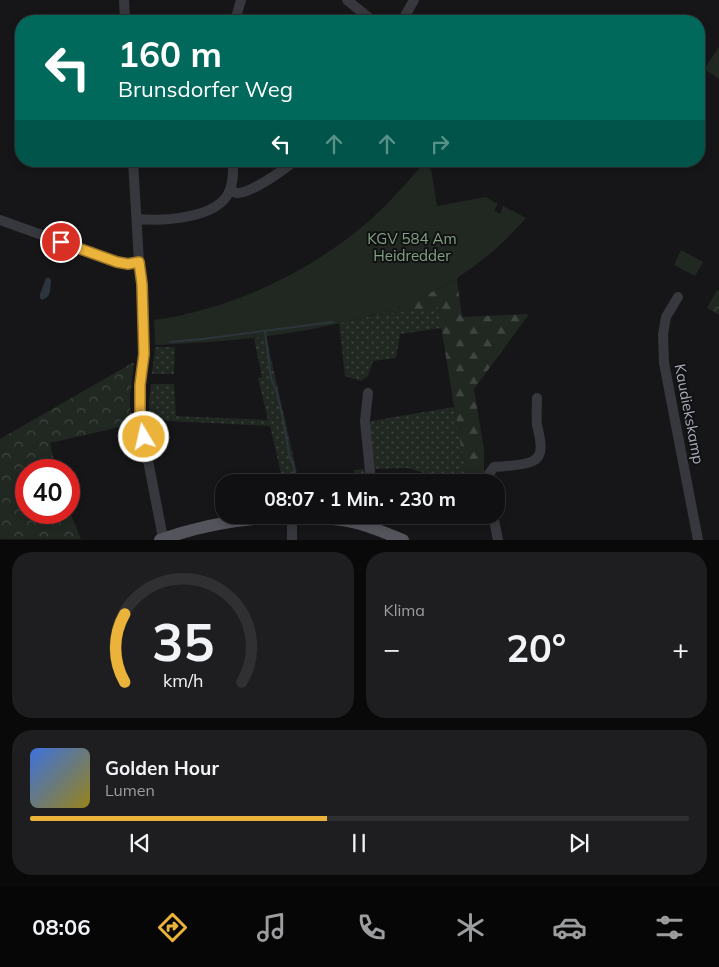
<!DOCTYPE html>
<html lang="de">
<head>
<meta charset="utf-8">
<style>
  body { margin:0; font-family:Mulish,sans-serif; background:#1e1e20; color:#f1f3f6; height:100vh; display:flex; flex-direction:column; font-size:19px; white-space:nowrap }
  * { box-sizing:border-box; margin:0 }
  p { font-size:16px; color:#9c9d9f }
  .icon { flex:none; width:28px; height:28px; fill:none; stroke:currentColor; stroke-width:2; stroke-linecap:round; stroke-linejoin:round }
  .map { position:relative; height:540px; overflow:hidden }
  .panel { display:flex; flex-direction:column; gap:12px; padding:12px; background:#09090a; flex:1 }
  .panel>* { flex:none }
  .top-card { position:absolute; left:15px; top:15px; width:690px; height:152px; border-radius:20px; box-shadow:0 2px 8px #0003,0 0 0 1px #303032; background:#00695c; color:#fff; overflow:hidden }
  .speed { position:absolute; left:15px; top:459px; display:flex; gap:10px; font-size:25px; font-weight:700; text-align:center }
  .speed>* { display:grid; place-content:center; width:65px; height:65px; border-radius:50%; background:#101012; box-shadow:0 2px 8px #0003,0 0 0 1px #303032; line-height:1 }
  .speed .limit { border:8px solid #d22; background:#fff; color:#111 }
  .pin { position:absolute; display:grid; place-items:center; width:42px; height:42px; color:#fff; margin:-21px; border:2px solid #fff; border-radius:50%; box-shadow:0 1px 5px #0007 }
  .me { position:absolute; width:55px; margin:-28px; rotate:351deg; stroke-linejoin:round; filter:drop-shadow(0 0 4px #0008) }
  .turn { display:flex; align-items:center; gap:18px; height:105px; padding:0 20px; font-size:22px }
  .turn .icon { width:65px; height:65px; stroke-width:2.5 }
  .turn b { display:block; font-size:35px; line-height:42px }
  .lanes { display:flex; align-items:center; height:48px; padding:0 20px; background:#0003; justify-content:center; gap:25px; direction:ltr }
  .lanes .off { opacity:.35 }
  .big { font-size:38px; font-weight:700; line-height:1.1 }
  .panel .tile { flex:1; display:flex; flex-direction:column; justify-content:center; gap:8px; min-width:0; padding:0 18px; border-radius:20px; background:#1e1e20 }
  .panel .dial { align-items:center; gap:0 }
  .dial svg { height:130px; overflow:visible; fill:none; stroke:#303032; stroke-width:7; stroke-linecap:round; text-anchor:middle }
  .dial text { fill:#f1f3f6; stroke:none }
  .song { display:flex; align-items:center; gap:15px }
  .cover { width:60px; height:60px; border-radius:8px; background:linear-gradient(135deg,hsl(220 70% 55%),hsl(50 70% 35%)) }
  .played { height:5px; border-radius:2px; background:linear-gradient(90deg,#ecb33b 45%,#303032 45%) }
  .keys { display:flex; justify-content:space-around; direction:ltr }
  .heat { display:flex; justify-content:space-between; align-items:center; font-size:28px; direction:ltr }
  .panel .tiles { flex:1; display:grid; gap:12px; grid-template-columns:1fr 1fr }
  .tile:last-child { grid-column:span 2 }
  .trip { position:absolute; left:215px; top:474px; width:290px; height:50px; border-radius:20px; background:#101012; box-shadow:0 2px 8px #0003,0 0 0 1px #303032; font-weight:700; line-height:50px; text-align:center }
  .dock { display:flex; height:80px; justify-content:space-around; align-items:center; background:#060607; color:#9c9d9f }
  .dock .icon { width:35px; height:35px }
  .dock .active { color:#ecb33b }
  .dock b { font-size:22px; color:#f1f3f6 }
  .map>svg:first-child { display:block }
</style>
</head>
<body>
<div class="map">
<svg width="719" height="540" viewBox="0 0 719 540">
  <defs>
    <pattern id="grass-dots" width="8" height="8" patternUnits="userSpaceOnUse" patternTransform="scale(1.25)"><rect width="8" height="8" fill="#212822"/><path d="M2 2h.1M6 6h.1" fill="none" stroke="#3e4440" stroke-width="1.8" stroke-linecap="round"/></pattern>
    <pattern id="forest-firs" width="22" height="20" patternUnits="userSpaceOnUse" patternTransform="scale(1.25)"><rect width="22" height="20" fill="#212822"/><path d="M5 1l3.5 6h-7zM16 11l3.5 6h-7z" fill="#3e4440"/></pattern>
    <pattern id="park-crowns" width="20" height="18" patternUnits="userSpaceOnUse" patternTransform="scale(1.25)"><rect width="20" height="18" fill="#212822"/><path d="M2 6a3 3 0 1 1 6 0M12 15a3 3 0 1 1 6 0" fill="none" stroke="#3e4440"/></pattern>
  </defs>
  <rect width="100%" height="100%" fill="#161618"/>
  <path fill="url(#grass-dots)" d="M438,307l4,21 -42,6 -4,24 -23,3 -5,15 -7,5 -16,-5 -6,-53 31,-7z
    M266,336l33,146h-16l-13,-56 -119,-6c-4,-11 -1,-24 0,-36h23l2,32 92,4 -10,-42 4,-1 -8,-39z
    M155,347h20l-1,27h-22z
    M454,407l5,30 10,45h-16l-45,-14 -33,1 -5,-44 1,-4z
    M364,469l1,13h-63l52,-5v-7z"/>
  <path fill="url(#forest-firs)" d="M457,280l5,37 67,-3 -55,75 10,61v32h-15l-10,-45 -21,-130 -68,9 31,-10z"/>
  <path fill="url(#park-crowns)" d="M717,290l2,1v24l-12,-7z
    M134,362l-4,35v10l3,17 -83,19 6,27h-30v42h43v-2l12,29h-81v-100z"/>
  <path fill="#212822" d="M719,47v32l-15,-10z
    M422,165l9,4 6,37 49,-9 12,7 -4,7 6,3 3,-8 23,12c-21,24 -43,43 -69,60v2c-20,8 -38,20 -59,27 -77,26 -161,35 -243,38l-1,-25c71,-10 141,-41 198,-85 26,-20 49,-45 70,-70z
    M681,250l22,12 -8,14 -21,-11z"/>
  <path fill="#2d353c" d="M46,278h3l2,2c-1,8 1,17 -9,20l-2,-2v-4z"/>
  <g fill="none" stroke-linecap="round" stroke-linejoin="round">
    <path stroke="#2d353c" stroke-width="2" d="M265,331l6,47 6,15 6,26 6,35 4,10 4,18
      M170,342l33,-3 130,-17"/>
    <path stroke="#37383d" stroke-width="10" d="M124,0l1,21
      M347,0l26,21
      M235,21l6,-21
      M402,21l12,-21
      M133,161l6,101 3,21 2,71 -4,31v34l23,119
      M230,191c3,0 5,2 8,2 13,0 46,-23 56,-32
      M137,219c26,2 80,0 92,-27 5,-10 4,-21 4,-31
      M0,220l117,42 11,1 11,-1
      M678,297l-12,20 -3,17 1,29 34,177
      M368,393l-3,28 6,61
      M489,482v-8l5,-7c10,-1 30,-1 39,-6 13,-6 6,-25 4,-36 -1,-9 0,-18 0,-27
      M493,515l5,25
      M367,527l3,-12
      M292,540v-23"/>
    <path stroke="#54555c" stroke-width="12" d="M160,540c50,-18 102,-25 154,-22 13,1 26,1 38,4 18,4 34,11 51,18"/>
  </g>
  <g fill="none" stroke-linecap="round" stroke-linejoin="round">
    <defs>
      <path id="route" d="M61,242l56,20 11,2 11,-2 3,22 2,70 -4,31v34l4,18"/>
    </defs>
    <use href="#route" stroke="#997426" stroke-width="12"/>
    <use href="#route" stroke="#ecb33b" stroke-width="9"/>
  </g>
  <g text-anchor="middle" stroke-width="4" stroke-linejoin="round" paint-order="stroke">
    <g font-size="15" fill="#81a283" stroke="#111113">
      <text x="412" y="244">KGV 584 Am<tspan x="412" dy="17">Heidredder</tspan></text>
    </g>
    <g font-size="15" fill="#a9adb8" stroke="#111113">
      <text transform="translate(689 414) rotate(79)" y="5">Kaudiekskamp</text>
    </g>
  </g>
</svg>
<div class="speed"><div class="limit">40</div></div>
<div class="pin" style="left:61px;top:242px;background:#d93025"><svg class="icon" aria-label="arrive" viewBox="0 0 24 24"><path d="M6 21V4h12l-3 4 3 4H6"/></svg></div>
<svg class="me" style="left:144px;top:437px" viewBox="-20 -20 40 40"><circle r="17" fill="#ecb33b" stroke="#fff" stroke-width="3"/><path d="M0-11L8 9 0 5-8 9z" fill="#fff"/></svg>
<div class="trip">08:07 · 1 Min. · 230 m</div>
<div class="top-card">
<div class="turn"><svg class="icon" aria-label="left" viewBox="0 0 24 24"><path d="M17 20v-9H6M10 6l-5 5 5 5"/></svg><div><b>160 m</b>Brunsdorfer Weg</div></div>
<div class="lanes"><svg class="icon" aria-label="left" viewBox="0 0 24 24"><path d="M17 20v-9H6M10 6l-5 5 5 5"/></svg><svg class="icon off" aria-label="ahead" viewBox="0 0 24 24"><path d="M12 20V5M6 11l6-6 6 6"/></svg><svg class="icon off" aria-label="ahead" viewBox="0 0 24 24"><path d="M12 20V5M6 11l6-6 6 6"/></svg><svg class="icon off" aria-label="right" viewBox="0 0 24 24"><path d="M7 20v-9h11M14 6l5 5-5 5"/></svg></div>
</div>
</div>
<section class="panel">
<div class="tiles">
<div class="tile dial"><svg viewBox="0 0 100 80">
<path d="M14 69A42 42 0 1 1 86 69"/>
<path d="M14 69A42 42 0 0 1 14 27" stroke="#ecb33b"/>
<text x="50" y="56" font-size="32" font-weight="700">35</text>
<text x="50" y="72" font-size="11">km/h</text>
</svg></div>
<div class="tile"><p>Klima</p>
<div class="heat"><a>−</a><b class="big">20°</b><a>+</a></div>
</div>
<div class="tile">
<div class="song"><i class="cover"></i><div><b>Golden Hour</b><p>Lumen</p></div></div>
<div class="played"></div>
<div class="keys"><svg class="icon" aria-label="previous" viewBox="0 0 24 24"><path d="M18 5L8 12l10 7zM5 5v14"/></svg><svg class="icon" aria-label="pause" viewBox="0 0 24 24"><path d="M8 5v14M16 5v14"/></svg><svg class="icon" aria-label="next" viewBox="0 0 24 24"><path d="M6 5l10 7-10 7zM19 5v14"/></svg></div>
</div>
</div>
</section>
<nav class="dock">
<b>08:06</b>
<svg class="icon active" aria-label="directions" viewBox="0 0 24 24"><path d="M12 3l9 9-9 9-9-9zM9 14v-3h6M13 9l2 2-2 2"/></svg>
<svg class="icon" aria-label="music" viewBox="0 0 24 24"><path d="M9 18V5l10-2v13"/><circle cx="6" cy="18" r="3"/><circle cx="16" cy="16" r="3"/></svg>
<svg class="icon" aria-label="phone" viewBox="0 0 24 24"><path d="M5 4h4l2 5-3 2q2 4 5 5l2-3 5 2v4C11 20 4 13 5 4z"/></svg>
<svg class="icon" aria-label="climate" viewBox="0 0 24 24"><path d="M12 3v18M4 7l16 10M4 17L20 7"/></svg>
<svg class="icon" aria-label="car" viewBox="0 0 24 24"><path d="M5 17H2v-5l4-1 3-4h7l3 4 3 1v5h-3M9 17h6M6 11h13"/><circle cx="7" cy="17" r="2"/><circle cx="17" cy="17" r="2"/></svg>
<svg class="icon" aria-label="filters" viewBox="0 0 24 24"><path d="M4 7h16M4 17h16"/><circle cx="9" cy="7" r="2"/><circle cx="15" cy="17" r="2"/></svg>
</nav>
</body>
</html>
